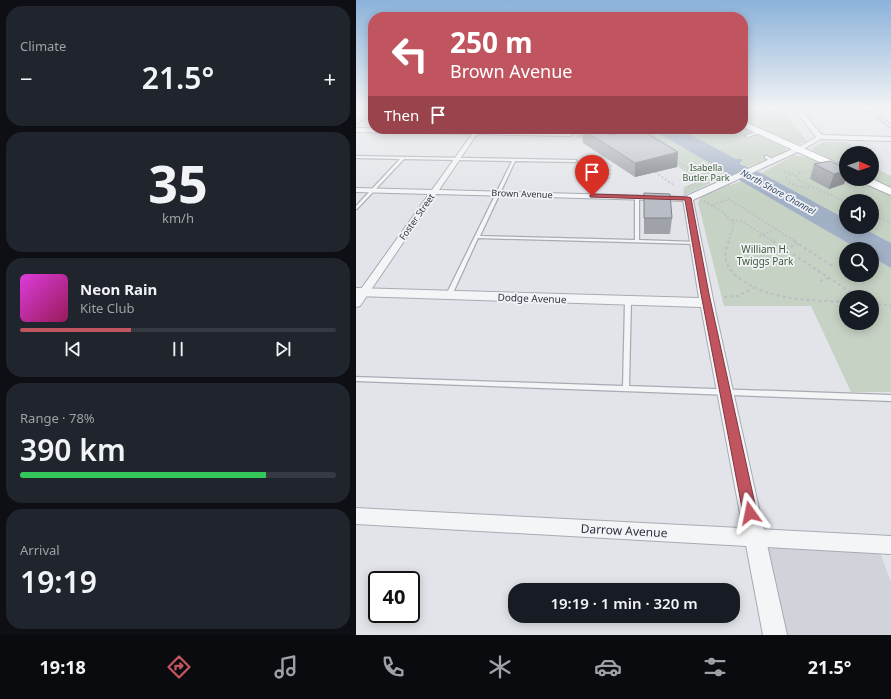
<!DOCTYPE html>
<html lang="en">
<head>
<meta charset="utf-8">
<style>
  body { margin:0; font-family:"Noto Sans",sans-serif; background:#20242c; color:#f1f3f6; height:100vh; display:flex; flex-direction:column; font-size:15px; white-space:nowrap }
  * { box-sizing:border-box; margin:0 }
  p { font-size:13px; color:#9ea1a6 }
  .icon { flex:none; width:22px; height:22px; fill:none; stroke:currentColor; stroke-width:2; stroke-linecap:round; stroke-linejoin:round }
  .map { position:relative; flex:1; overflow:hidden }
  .side { display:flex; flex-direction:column; gap:6px; padding:6px; background:#0d0f14; width:356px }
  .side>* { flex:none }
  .hud { position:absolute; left:12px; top:12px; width:380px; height:122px; border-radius:16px; box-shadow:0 2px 10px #0003; background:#c0545f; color:#fff; overflow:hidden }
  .needle { width:26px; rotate:92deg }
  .tools { position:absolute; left:483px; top:146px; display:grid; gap:8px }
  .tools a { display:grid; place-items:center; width:40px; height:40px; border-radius:50%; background:#171b24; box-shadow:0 2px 10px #0003; font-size:20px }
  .speed { position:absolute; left:12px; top:571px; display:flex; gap:8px; font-size:20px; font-weight:700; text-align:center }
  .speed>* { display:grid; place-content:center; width:52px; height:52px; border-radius:50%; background:#171b24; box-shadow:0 2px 10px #0003; line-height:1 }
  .speed .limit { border:2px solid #111; border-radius:6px; background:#fff; color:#111 }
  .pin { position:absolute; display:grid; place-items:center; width:34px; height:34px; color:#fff; margin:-41px -17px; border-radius:50% 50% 50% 0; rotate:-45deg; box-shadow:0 0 4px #0007 }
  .pin .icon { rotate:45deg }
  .me { position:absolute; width:44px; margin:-22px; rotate:348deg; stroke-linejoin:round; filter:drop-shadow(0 0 3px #0008) }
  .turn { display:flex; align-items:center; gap:14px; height:84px; padding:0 16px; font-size:18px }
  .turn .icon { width:52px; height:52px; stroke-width:2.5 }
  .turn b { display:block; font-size:28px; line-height:34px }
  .then { display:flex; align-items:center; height:38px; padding:0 16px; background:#0003; gap:8px; font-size:15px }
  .big { font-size:30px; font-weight:600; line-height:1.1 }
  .side .tile { flex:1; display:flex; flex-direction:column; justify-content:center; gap:6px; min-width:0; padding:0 14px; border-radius:16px; background:#20242c }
  .side .dial { align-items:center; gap:0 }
  .dial b { font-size:52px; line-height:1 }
  .song { display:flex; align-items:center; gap:12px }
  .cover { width:48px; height:48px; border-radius:6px; background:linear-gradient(135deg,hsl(300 70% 55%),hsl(330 70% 35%)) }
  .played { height:4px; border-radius:2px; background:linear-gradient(90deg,#c0545f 35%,#363941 35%) }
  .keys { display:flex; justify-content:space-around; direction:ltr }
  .heat { display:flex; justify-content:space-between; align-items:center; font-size:22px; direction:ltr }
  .charge { height:6px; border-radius:3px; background:linear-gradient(90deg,#34c759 78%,#363941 0) }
  .trip { position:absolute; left:152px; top:583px; width:232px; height:40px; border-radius:16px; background:#171b24; box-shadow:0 2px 10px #0003; font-weight:600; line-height:40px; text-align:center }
  .tabs { display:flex; height:64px; justify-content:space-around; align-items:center; background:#090b0e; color:#9ea1a6 }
  .tabs .icon { width:28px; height:28px }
  .tabs .active { color:#c0545f }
  .tabs b { font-size:18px; color:#f1f3f6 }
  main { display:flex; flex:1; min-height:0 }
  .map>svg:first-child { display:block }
</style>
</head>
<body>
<main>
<section class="side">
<div class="tile"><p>Climate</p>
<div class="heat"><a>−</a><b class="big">21.5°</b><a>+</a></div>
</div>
<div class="tile dial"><b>35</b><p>km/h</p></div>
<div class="tile">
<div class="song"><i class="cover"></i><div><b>Neon Rain</b><p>Kite Club</p></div></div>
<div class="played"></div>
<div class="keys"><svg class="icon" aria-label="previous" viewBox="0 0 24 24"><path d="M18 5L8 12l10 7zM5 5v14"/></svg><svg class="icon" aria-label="pause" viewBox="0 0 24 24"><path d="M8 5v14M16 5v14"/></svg><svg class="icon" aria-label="next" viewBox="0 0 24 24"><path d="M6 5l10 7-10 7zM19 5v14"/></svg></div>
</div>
<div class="tile"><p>Range · 78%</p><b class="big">390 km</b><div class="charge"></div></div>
<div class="tile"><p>Arrival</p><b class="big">19:19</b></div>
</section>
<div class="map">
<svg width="535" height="635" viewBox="0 0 535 635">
  <rect width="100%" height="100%" fill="#e2e4e9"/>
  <path fill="#d0d3da" d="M399,538l122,6 14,38v53h-116z"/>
  <path fill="#c6d2c4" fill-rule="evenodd" d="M387,107h38l26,34 -8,3 -9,-1 -47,-22z
    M387,128l42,20 3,3 -28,13 -2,-1 -12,4 -6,-4 3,-4h-7l-56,-30z
    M180,129h115l79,45 -41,19 -6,2 1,-8 10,-4 2,-3 -1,-2 -58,-39 -61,-1 2,-7 -43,-1z
    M467,142h25l11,11h-13v14l-32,-16 -2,-3z
    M437,156c15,-2 39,13 53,19v4h8l37,17v47l-30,-16h11v-26h-26v18l-85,-46z
    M516,166l19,10v12l-19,-9z
    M386,181l116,68h-12v26h26v-18l19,11v124h-40l-40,-86h-87l-26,-103c3,-11 21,-15 30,-19l3,1zM490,297h26v26h-26z"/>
  <path fill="#a1b0c5" d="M295,129h29l56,30h7l-3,4v1l21,9 85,46v8h15l30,16v25l-19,-11v-8h-14z"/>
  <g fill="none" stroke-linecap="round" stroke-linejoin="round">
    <defs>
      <path id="service" d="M510,107h3l22,19v2z
        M16,109h1v2l-17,13v-2z
        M403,131h1v2l-13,4 -2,-1z
        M0,156l220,4 1,1 -2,1 -60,-1 -35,75 155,4v-43l2,-1 2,1v43l57,2 2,1 -2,1 -218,-6 -26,57 -3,2 -3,-2 66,-134 -108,-2 -47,50h-1v-3l44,-47 -44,-1z
        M409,156h2l8,5 -3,1 -7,-4z
        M272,299l3,2 -2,85 262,9v6l-535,-20v-4l267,9 2,-85z"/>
      <path id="minor" d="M437,107h5l24,28 69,2v4l-70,-2 -21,12h-4v-2l20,-12z
        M0,128l118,2 7,-1 -1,2 90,1 3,2 -3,2 -93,-2 -38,56 249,7 4,2 -4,2 -252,-7 -76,112 -4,1v-11l73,-102 -73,-2v-4l76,2 40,-56 -116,-2z
        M0,508l535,28v18l-535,-30z"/>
      <path id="tertiary" d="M439,148h6l1,2 -109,50 23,114 71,321h-24l-62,-328 -345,-11v-8l343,10 -16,-99 1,-2z"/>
      <path id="secondary" d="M387,121l103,46v7l-103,-47z
        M502,179h14l19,9v7l-32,-14z"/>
    </defs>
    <use href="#service" stroke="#a8abb3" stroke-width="2.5"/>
    <use href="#minor" stroke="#a8abb3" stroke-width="2"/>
    <use href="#tertiary" stroke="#a8abb3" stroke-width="2"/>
    <use href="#secondary" stroke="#a8abb3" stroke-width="2"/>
    <path stroke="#bcbec3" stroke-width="1" stroke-dasharray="1.5 1.5" stroke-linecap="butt" d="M263,129l5,4
      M363,129l14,7
      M251,133l11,1
      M243,158l12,8
      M319,160l9,6"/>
    <path stroke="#bcbec3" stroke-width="1.5" stroke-dasharray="2 2" stroke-linecap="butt" d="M327,165l17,12v3l-13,8
      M421,168l20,8 2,-3 15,-3
      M299,172l20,14
      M435,175l-6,3c8,8 17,11 28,9
      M440,176l4,5 46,21
      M253,179l2,-14
      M487,181l12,5
      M348,201l19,11 11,12 -6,18
      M357,205l16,-6 67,43
      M516,215l19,8
      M376,220l10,1 32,21
      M403,236l17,-7"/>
    <path stroke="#bcbec3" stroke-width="2" stroke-dasharray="3 3" stroke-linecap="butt" d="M373,241c-8,17 -2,29 13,39 30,21 68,20 104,22
      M417,241l85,56
      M438,241l40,26
      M429,249l13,-5
      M464,281l10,-3
      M368,297l14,-1 15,-8
      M516,303l19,3"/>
    <use href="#service" fill="#f4f5f7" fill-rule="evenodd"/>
    <use href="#minor" fill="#f4f5f7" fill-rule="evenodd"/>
    <use href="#tertiary" fill="#f4f5f7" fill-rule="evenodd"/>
    <use href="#secondary" fill="#fff" fill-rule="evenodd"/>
  </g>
  <path fill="#9fa3a9" d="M226,129l96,23 -1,15 -42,10 -52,-34z
    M458,164l32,4v11l-2,5 -15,5 -19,-10z
    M288,193l28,25 -2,16h-26z"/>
  <path fill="#82848a" d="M322,152l-1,15 -42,10v-14z
    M490,170v9l-2,5 -15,5 5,-15z"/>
  <path fill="#b9bdc5" stroke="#82848a" d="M226,129h19l9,6 30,-6 38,23 -43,11z
    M474,161l16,7v2l-12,4 -20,-10z
    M288,193l26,1 2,24h-28z"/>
  <linearGradient id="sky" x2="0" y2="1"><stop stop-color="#8bb2da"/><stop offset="0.55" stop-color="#f2f3f5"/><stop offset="1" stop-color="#f2f3f5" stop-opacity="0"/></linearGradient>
  <rect width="535" height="196" fill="url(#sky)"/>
  <path fill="#c0545f" stroke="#7d373e" d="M236,194l96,3 3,1 18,96 48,219 -2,5 -5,2 -5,-2 -2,-5 -42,-219 -16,-94 -95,-3v-2z"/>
  <g text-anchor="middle" stroke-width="3.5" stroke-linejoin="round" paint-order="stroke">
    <g font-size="9" fill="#3f593a" stroke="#f1f3f6">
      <text x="350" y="171">Isabella<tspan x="350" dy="10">Butler Park</tspan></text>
    </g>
    <g font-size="9" font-style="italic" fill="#3a4f6e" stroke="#f1f3f6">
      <text transform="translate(422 192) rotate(29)" y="3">North Shore Channel</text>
    </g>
    <g font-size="9" fill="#2c323f" stroke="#f1f3f6">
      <text transform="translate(166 194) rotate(2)" y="3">Brown Avenue</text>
      <text transform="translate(61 217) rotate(-55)" y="3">Foster Street</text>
    </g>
    <g font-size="10" fill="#3f593a" stroke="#f1f3f6">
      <text x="409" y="253">William H.<tspan x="409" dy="12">Twiggs Park</tspan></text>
    </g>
    <g font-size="10" fill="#2c323f" stroke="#f1f3f6">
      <text transform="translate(176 298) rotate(2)" y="4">Dodge Avenue</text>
    </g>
    <g font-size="12" fill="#2c323f" stroke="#f1f3f6">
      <text transform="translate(268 531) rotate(3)" y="4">Darrow Avenue</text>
    </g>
  </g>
</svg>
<div class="tools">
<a><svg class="needle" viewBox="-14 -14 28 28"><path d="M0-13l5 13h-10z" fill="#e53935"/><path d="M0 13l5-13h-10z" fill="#9ea1a6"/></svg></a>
<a><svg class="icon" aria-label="sound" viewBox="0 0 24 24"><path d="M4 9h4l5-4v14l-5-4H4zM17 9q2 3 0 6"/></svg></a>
<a><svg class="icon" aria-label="search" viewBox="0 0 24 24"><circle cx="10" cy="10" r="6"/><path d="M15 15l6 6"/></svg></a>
<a><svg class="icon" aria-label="layers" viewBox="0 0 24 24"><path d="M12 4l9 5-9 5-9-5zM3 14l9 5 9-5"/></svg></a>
</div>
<div class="speed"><div class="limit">40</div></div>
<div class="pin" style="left:236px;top:196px;background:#d93025"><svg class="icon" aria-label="arrive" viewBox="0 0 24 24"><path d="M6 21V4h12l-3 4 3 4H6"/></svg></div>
<svg class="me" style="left:394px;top:513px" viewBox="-20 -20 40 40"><path d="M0-17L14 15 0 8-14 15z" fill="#c0545f" stroke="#fff" stroke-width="4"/></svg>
<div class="trip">19:19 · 1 min · 320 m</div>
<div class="hud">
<div class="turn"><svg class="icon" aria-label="left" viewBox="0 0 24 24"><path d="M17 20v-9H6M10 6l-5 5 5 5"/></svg><div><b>250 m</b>Brown Avenue</div></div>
<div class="then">Then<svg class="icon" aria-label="arrive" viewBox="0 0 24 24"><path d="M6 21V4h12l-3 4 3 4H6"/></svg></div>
</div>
</div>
</main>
<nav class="tabs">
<b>19:18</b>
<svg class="icon active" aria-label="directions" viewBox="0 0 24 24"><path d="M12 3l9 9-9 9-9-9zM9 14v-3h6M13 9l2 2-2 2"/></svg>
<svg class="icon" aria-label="music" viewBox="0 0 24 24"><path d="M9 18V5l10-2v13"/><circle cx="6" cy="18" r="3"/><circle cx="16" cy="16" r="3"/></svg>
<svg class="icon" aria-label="phone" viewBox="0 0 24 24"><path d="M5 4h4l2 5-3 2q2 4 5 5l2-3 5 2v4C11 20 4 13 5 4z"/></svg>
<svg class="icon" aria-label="climate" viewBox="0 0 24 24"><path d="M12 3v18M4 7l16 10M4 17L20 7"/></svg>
<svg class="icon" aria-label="car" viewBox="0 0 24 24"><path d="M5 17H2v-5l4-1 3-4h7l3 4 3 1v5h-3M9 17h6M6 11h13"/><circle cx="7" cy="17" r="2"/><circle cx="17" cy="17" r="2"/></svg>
<svg class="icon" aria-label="filters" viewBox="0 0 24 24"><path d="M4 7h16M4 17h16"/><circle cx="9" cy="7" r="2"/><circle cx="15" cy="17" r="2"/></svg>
<b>21.5°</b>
</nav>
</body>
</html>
